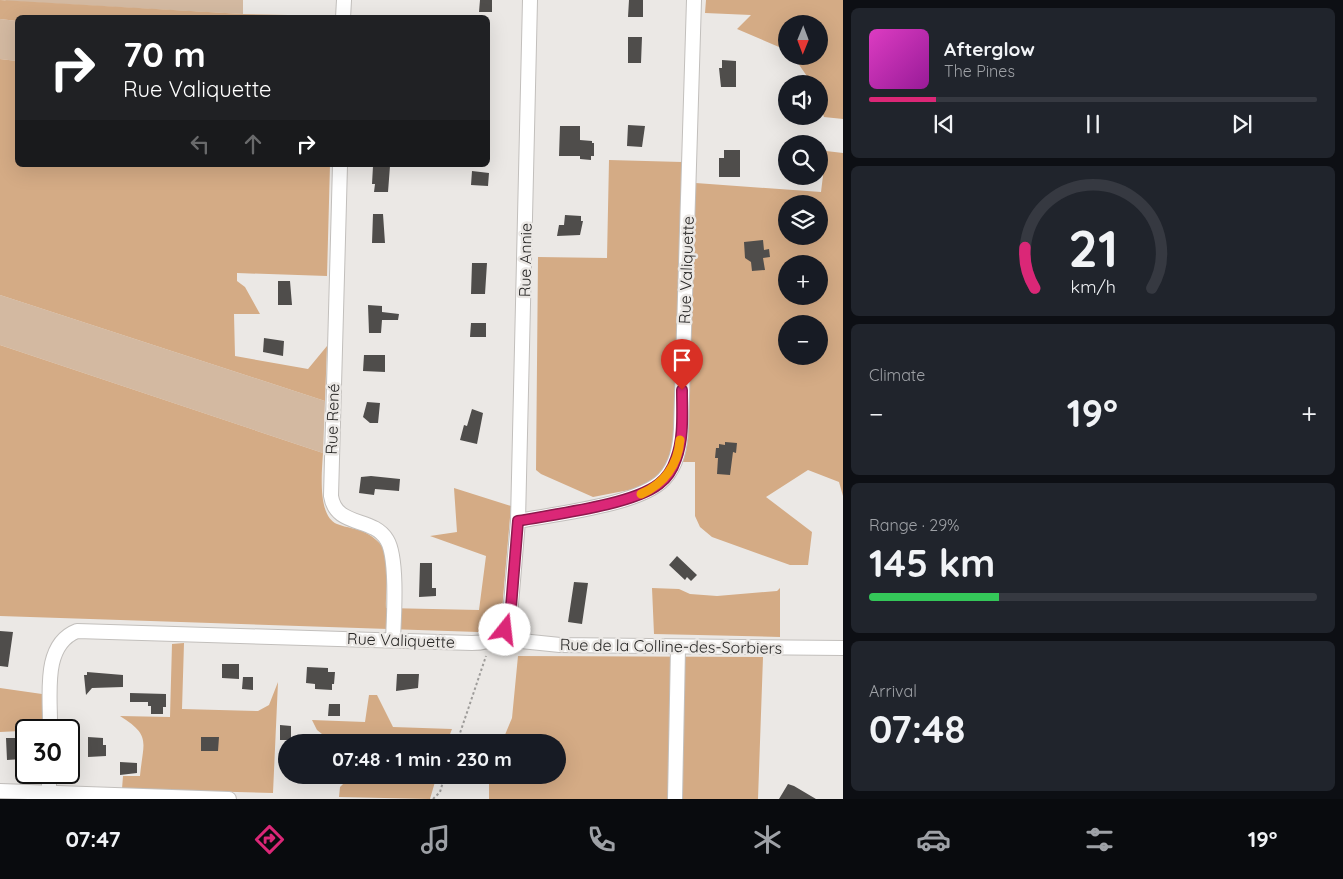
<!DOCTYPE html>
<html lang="en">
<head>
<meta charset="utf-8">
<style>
  body { margin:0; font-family:Quicksand,sans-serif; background:#20242c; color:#f1f3f6; height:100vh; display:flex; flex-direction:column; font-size:19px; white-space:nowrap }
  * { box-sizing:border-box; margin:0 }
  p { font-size:16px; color:#9ea1a6 }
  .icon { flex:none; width:28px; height:28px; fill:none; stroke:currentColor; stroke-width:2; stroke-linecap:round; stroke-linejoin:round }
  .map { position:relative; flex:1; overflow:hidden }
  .panel { display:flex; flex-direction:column; gap:8px; padding:8px; background:#0d0f14; width:500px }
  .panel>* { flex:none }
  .banner { position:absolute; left:15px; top:15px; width:475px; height:152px; border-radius:8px; box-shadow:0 5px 20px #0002; background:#202124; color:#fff; overflow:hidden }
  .needle { width:32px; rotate:181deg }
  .buttons { position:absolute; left:778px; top:15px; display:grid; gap:10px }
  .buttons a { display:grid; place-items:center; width:50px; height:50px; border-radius:50%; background:#171b24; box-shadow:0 5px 20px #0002; font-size:25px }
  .speed { position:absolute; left:15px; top:719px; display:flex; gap:10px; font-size:25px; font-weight:700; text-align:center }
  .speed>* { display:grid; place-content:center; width:65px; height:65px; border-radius:50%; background:#171b24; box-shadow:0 5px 20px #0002; line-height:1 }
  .speed .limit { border:2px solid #111; border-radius:8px; background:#fff; color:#111 }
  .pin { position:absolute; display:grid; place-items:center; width:42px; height:42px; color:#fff; margin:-51px -21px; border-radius:50% 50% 50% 0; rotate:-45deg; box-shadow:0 0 5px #0007 }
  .pin .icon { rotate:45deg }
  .me { position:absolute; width:55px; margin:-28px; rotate:16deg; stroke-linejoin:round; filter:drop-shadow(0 0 4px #0008) }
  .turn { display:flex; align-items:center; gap:18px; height:105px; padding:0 25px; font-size:22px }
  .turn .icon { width:65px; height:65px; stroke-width:2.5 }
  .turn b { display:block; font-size:35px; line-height:42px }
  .lanes { display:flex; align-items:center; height:48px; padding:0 25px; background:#0003; justify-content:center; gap:25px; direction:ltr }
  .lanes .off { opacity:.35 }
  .big { font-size:38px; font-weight:700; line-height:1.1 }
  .panel .tile { flex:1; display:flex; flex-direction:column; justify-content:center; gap:8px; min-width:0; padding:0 18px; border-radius:8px; background:#20242c }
  .panel .dial { align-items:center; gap:0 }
  .dial svg { height:130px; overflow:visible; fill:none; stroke:#363941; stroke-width:7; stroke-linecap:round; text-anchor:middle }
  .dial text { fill:#f1f3f6; stroke:none }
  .song { display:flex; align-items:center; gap:15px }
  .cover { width:60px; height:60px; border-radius:8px; background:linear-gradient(135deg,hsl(310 70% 55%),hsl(300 70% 35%)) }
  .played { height:5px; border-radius:2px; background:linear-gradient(90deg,#db2777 15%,#363941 15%) }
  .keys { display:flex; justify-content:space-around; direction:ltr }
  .heat { display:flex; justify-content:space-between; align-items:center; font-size:28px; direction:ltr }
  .charge { height:8px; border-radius:4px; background:linear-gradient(90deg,#34c759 29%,#363941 0) }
  .trip { position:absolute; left:278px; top:734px; width:288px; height:50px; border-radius:25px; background:#171b24; box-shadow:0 5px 20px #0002; font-weight:700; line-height:50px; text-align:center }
  .tabs { display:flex; height:80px; justify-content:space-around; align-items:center; background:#090b0e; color:#9ea1a6 }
  .tabs .icon { width:35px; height:35px }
  .tabs .on { color:#db2777 }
  .tabs b { font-size:22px; color:#f1f3f6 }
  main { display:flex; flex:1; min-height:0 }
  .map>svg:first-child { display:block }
</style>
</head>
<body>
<main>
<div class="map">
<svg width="843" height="799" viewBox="0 0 843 799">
  <rect width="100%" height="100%" fill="#ebe8e5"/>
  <path fill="#d3b9a1" d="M5,0h238v14l-237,-13z
    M0,19l17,2v40l-17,-2z
    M0,295l325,106 -2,52 -323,-108z"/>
  <path fill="#d4ab85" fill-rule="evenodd" d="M0,0l243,14 91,2v1l-316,1 -1,3 -17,-2z
    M706,0h137v119l-19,-2 -5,-15v-18l-8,-2 -18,-26h26v-32h-33v26l-49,-21 14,-14 -46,-2z
    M0,59l17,2 1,104h312l-3,111 -90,-3v8l8,6 15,27h-26l1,42 73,13 19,-23 -2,55 -325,-106z
    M826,151l17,2v343l-4,-14 -31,-12 -42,27 46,35 -4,33h-18l-78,-28 -12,-10 -5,-11v-54h-27l-7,11 -11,10 -16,6 -41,8 -52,-23 -5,-4 2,-213 69,1 2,-98 73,2v20l139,10zM786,204h33v32h-33zM786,264h33v32h-33zM786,324h33v32h-33z
    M0,345l323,108c-1,18 -6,63 14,71 10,4 20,4 29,9 6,3 14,9 17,15 8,18 2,41 3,60l93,2 7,-54 -56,-20 27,-4 -3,-44 57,18 -9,104c-5,14 -10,18 -24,22l-478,-16z
    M652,588l27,1 11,5 27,2 60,-5 3,-3v49l-126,-3z
    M184,643l-2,66 76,2 11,-6 9,-23 -5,111 -151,-4 1,-13h17c3,-34 12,-40 -20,-60l50,1 2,-73z
    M518,656l245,1 -5,142h-269v-24h67v-33h-54l10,-24z
    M0,688l42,6v36l-42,2z
    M369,695h8l16,32 59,2 -5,13h-115l-15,-12 -5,-10 53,2z
    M352,775h85l-7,24 -91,-2 1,-10z"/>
  <path fill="#4f4d4b" d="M480,0h12v12h-13z
    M629,0h14v17h-15z
    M628,37h14l-1,26h-13z
    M722,60l14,1v26h-15l-2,-19h3z
    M628,125l17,1 -3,21 -15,-1z
    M560,126h20v14l12,1v2h2v13h-3v4l-11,-1v-3h-21z
    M724,150h16v27h-21v-19h5z
    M373,166h17l-2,26h-14l1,-8h-3z
    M472,171l17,2 -1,13 -17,-1z
    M373,214h10l2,29h-13z
    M565,215l16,1v5h2l-3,14 -23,1 2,-11h5z
    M763,240l1,10 5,-1 1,8 -7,1 2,12 -13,1 -1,-9 -6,-4 -1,-16z
    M472,263h15l-2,31h-14z
    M278,281h12l2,24h-14z
    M368,305l14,1v6l17,2 -1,6h-16l-1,13h-12z
    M471,323h15v14h-16z
    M264,338l20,3 -1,15 -20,-4z
    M364,355h21v17l-22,-1z
    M367,402l13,1 -2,20h-8l-7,-6z
    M472,409l11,4 -6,31 -17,-4 4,-15 3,1z
    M725,442l12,1 -1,10 -3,-1 -3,23 -13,-1 1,-16h-3l1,-10h3v-4l6,1z
    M371,476l29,3 -1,12 -24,-2 -1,6 -15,-2 2,-16z
    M677,556l20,19 -6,6 -4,-4 -2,3 -16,-15z
    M420,563h12v25h4v8l-17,1z
    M574,582l14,1 -6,41 -14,-2z
    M0,631l13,1 -5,35 -8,-1z
    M222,664h17v15l-17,-1z
    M307,667l21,1v4h7l-1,12h-2v6l-17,-1v-5l-9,-1z
    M87,672l36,3v12l-31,1 -6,7 -2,-20h3z
    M397,674h22l-1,14 -22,3z
    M243,677h10v13l-11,-1z
    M130,693l36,1v13h-3v7h-12v-8h-3v-4h-18z
    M329,704h11v12h-12z
    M280,725l11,1v14h-11z
    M88,737l15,1v7h3v11l-18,1z
    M201,737h18l-1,14h-17z
    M6,738h15l1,21 -15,1z
    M120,762l17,1v10l-17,2z
    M788,784l6,2 22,13h-37z"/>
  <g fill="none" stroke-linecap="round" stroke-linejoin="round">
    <defs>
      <path id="minor" d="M343,18l1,-18
        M340,165l-9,331c5,32 42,20 56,44 11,18 7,77 6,99
        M518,521l12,-521
        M500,635l21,6 39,4 283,3
        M50,730c1,-32 -9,-85 27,-99l395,12c21,0 32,-8 38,-27l8,-95c36,-7 122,-16 146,-42 13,-14 16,-32 17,-50l13,-429
        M0,791l229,8
        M49,792v-20
        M675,799l3,-151"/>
    </defs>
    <use href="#minor" stroke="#c2bfbc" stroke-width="16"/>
    <path stroke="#9e9c9a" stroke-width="2" stroke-dasharray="2.5 2.5" stroke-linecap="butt" d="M457,742l29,-86
      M433,799l7,-7 5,-17"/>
    <use href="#minor" stroke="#fff" stroke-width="14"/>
  </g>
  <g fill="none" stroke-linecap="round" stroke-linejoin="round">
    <defs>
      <path id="route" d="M505,630l6,-23 7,-86c36,-7 114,-16 141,-37 8,-6 14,-16 17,-25 8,-21 6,-46 6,-69"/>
    </defs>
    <use href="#route" stroke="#8e194d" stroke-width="12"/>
    <use href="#route" stroke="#db2777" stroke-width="9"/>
    <path stroke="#f59e0b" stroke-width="9" d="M641,494c23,-10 37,-29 39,-54"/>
  </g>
  <g text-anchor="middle" stroke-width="5" stroke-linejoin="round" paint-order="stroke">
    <g font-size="16" fill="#272625" stroke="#ebe8e5">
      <text transform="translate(525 260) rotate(-89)" y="6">Rue Annie</text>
      <text transform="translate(686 270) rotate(-88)" y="6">Rue Valiquette</text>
      <text transform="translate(332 419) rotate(-88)" y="6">Rue René</text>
      <text transform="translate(401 640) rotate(2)" y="6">Rue Valiquette</text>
      <text transform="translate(671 646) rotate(1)" y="6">Rue de la Colline-des-Sorbiers</text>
    </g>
  </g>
</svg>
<div class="buttons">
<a><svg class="needle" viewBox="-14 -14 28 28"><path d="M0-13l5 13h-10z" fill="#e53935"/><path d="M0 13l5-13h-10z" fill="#9ea1a6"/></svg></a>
<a><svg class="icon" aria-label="sound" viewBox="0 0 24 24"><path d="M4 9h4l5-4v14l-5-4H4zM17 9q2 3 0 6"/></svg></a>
<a><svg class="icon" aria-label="search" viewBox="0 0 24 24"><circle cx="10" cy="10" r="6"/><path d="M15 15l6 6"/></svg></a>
<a><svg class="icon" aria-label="layers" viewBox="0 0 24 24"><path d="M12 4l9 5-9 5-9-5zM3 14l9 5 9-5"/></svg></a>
<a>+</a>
<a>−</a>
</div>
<div class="speed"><div class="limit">30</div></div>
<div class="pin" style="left:682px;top:390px;background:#d93025"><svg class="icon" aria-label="arrive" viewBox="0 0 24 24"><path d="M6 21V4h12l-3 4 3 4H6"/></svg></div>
<svg class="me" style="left:505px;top:630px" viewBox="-20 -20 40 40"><circle r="19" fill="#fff"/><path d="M0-13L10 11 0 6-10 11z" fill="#db2777"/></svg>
<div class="trip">07:48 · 1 min · 230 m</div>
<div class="banner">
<div class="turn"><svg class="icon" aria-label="right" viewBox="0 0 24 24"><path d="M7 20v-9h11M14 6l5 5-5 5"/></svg><div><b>70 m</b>Rue Valiquette</div></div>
<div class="lanes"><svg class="icon off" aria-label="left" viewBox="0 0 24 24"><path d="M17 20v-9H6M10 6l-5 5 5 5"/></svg><svg class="icon off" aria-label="ahead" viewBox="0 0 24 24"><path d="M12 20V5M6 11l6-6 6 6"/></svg><svg class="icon" aria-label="right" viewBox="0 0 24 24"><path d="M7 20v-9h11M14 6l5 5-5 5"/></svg></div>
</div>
</div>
<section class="panel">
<div class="tile">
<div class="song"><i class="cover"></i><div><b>Afterglow</b><p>The Pines</p></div></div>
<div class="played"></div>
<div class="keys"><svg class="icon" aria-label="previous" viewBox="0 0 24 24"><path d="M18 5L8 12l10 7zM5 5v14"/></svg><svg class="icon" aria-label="pause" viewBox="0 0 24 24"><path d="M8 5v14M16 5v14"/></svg><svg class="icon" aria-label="next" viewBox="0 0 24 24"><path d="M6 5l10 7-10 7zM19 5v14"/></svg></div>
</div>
<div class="tile dial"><svg viewBox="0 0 100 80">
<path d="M14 69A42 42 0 1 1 86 69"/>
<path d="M14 69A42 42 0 0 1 8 44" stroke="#db2777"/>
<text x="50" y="56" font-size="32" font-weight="700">21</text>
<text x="50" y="72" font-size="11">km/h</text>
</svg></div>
<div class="tile"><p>Climate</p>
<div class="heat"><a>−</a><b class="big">19°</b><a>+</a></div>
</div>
<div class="tile"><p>Range · 29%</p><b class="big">145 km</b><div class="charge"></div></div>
<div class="tile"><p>Arrival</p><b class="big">07:48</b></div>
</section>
</main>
<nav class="tabs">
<b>07:47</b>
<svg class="icon on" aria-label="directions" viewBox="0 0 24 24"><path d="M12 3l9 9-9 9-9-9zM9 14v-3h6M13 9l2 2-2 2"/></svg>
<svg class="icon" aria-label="music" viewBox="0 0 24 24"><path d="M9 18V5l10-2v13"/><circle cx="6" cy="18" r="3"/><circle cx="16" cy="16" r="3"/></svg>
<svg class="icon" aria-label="phone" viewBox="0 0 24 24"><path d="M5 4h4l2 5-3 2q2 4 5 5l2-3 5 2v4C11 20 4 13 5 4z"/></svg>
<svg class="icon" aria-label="climate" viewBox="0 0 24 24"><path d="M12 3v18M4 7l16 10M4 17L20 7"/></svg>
<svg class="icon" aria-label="car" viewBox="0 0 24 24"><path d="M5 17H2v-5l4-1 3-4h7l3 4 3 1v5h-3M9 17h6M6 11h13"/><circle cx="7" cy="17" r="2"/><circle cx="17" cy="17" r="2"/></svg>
<svg class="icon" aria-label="filters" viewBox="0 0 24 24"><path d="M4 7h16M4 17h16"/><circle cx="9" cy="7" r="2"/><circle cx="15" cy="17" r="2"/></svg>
<b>19°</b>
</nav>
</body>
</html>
